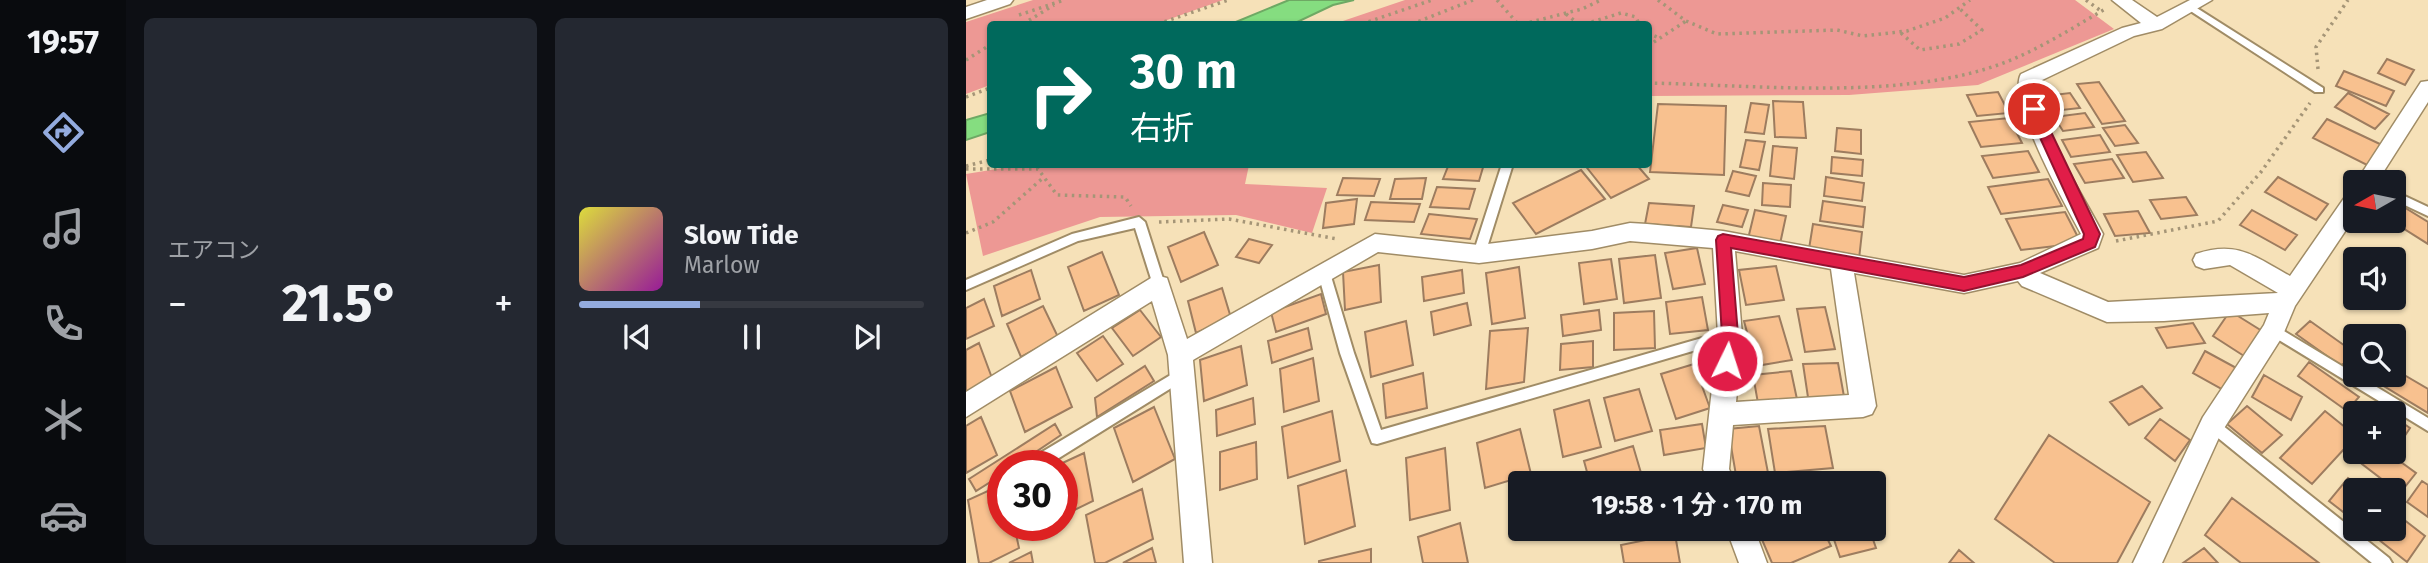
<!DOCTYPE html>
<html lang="ja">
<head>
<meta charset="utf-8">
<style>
  body { margin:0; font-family:"Fira Sans","Noto Sans JP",sans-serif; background:#242831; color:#f1f3f6; height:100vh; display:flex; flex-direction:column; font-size:26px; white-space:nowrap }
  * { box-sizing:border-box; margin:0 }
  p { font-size:23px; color:#9ea1a6 }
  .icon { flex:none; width:38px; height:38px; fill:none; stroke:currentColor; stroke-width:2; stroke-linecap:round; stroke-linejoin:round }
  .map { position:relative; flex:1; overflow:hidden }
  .side { display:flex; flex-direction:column; gap:18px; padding:18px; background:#0d0f14; width:840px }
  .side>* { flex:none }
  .guide { position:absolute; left:21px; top:21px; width:665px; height:147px; border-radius:7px; box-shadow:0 2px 5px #0004; background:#00695c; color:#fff; overflow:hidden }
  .needle { width:46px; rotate:261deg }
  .buttons { position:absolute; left:1377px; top:170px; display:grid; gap:14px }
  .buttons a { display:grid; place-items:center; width:63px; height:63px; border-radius:7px; background:#171b24; box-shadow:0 2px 5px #0004; font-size:35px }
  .speed { position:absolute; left:21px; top:450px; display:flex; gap:14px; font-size:35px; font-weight:700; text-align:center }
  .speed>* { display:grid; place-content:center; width:91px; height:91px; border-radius:50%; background:#171b24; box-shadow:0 2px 5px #0004; line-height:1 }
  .speed .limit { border:10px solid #d22; background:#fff; color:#111 }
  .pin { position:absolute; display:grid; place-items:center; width:60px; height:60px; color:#fff; margin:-30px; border:4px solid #fff; border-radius:50%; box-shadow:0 2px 7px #0007 }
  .me { position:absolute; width:77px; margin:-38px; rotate:4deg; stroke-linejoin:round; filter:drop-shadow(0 0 5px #0008) }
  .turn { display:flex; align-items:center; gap:24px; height:147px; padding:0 28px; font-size:32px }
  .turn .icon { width:91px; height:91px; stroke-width:2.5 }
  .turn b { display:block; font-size:49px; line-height:60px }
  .big { font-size:52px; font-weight:700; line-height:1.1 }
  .side .tile { flex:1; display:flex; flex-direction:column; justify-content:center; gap:10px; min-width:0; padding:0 24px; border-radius:10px; background:#242831 }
  .song { display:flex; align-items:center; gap:21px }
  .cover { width:84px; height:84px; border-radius:10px; background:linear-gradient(135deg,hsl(60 70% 55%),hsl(300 70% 35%)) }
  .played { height:7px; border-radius:4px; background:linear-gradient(90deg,#93abde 35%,#363941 35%) }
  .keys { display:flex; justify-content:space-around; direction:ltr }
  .heat { display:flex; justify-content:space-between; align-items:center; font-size:38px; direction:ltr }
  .side .tiles { flex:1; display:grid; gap:18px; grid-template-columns:repeat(2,1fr) }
  .trip { position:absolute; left:542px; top:471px; width:378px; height:70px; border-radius:7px; background:#171b24; box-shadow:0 2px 5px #0004; font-weight:700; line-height:70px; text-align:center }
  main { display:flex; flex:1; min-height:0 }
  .tabs { display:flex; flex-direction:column; width:126px; justify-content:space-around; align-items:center; background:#090b0e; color:#9ea1a6 }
  .tabs .icon { width:49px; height:49px }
  .tabs .active { color:#93abde }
  .tabs b { font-size:32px; color:#f1f3f6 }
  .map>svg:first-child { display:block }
</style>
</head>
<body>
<main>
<nav class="tabs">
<b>19:57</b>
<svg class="icon active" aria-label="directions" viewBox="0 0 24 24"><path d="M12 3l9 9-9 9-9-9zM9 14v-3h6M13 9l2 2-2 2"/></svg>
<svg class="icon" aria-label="music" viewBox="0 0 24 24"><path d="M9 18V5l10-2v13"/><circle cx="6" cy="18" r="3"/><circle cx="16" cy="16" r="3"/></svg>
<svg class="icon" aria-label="phone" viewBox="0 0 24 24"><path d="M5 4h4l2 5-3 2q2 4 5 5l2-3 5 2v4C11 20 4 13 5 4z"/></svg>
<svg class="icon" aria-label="climate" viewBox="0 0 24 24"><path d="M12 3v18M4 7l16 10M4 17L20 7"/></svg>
<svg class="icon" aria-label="car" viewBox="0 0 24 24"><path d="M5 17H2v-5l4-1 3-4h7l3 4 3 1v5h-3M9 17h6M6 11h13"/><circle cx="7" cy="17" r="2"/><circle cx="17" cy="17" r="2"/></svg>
</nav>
<section class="side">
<div class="tiles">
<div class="tile"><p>エアコン</p>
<div class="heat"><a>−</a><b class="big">21.5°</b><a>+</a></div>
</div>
<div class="tile">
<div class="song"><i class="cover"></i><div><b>Slow Tide</b><p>Marlow</p></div></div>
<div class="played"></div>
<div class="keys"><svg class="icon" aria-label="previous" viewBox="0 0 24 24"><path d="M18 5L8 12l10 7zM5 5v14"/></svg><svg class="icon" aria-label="pause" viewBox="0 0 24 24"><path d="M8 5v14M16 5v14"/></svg><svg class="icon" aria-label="next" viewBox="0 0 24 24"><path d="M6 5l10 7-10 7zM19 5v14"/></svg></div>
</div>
</div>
</section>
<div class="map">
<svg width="1462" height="563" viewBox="0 0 1462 563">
  <rect width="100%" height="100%" fill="#f6e1b8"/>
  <path fill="#ed9894" d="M67,0h190l-67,24h-166v61l-24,9v-72z
    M439,0h670l39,29 -136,56 -129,10 -200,1 -1,-72h-314z
    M62,164l221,1 -4,19 82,4 -15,45 -76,-18 -136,2 -117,39 -17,-82z"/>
  <path fill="#85dd80" stroke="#6ea964" stroke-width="2" d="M323,0h65l-21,5 -40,19h-62z
    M24,113v19l-24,8v-20z"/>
  <path fill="#f8c18f" stroke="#9d7c5f" stroke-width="2" d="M1421,59l27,11 -9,15 -27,-12z
    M1378,71l50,20 -8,15 -50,-20z
    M1133,82l26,39 -23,3 -25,-40z
    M1032,92l11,21 -32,3 -10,-21z
    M1104,93l10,15 -27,3 -8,-15z
    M1382,93l41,21 -14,15 -40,-22z
    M807,101l30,1 3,36 -31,-1z
    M785,103l18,2 -5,29 -19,-2z
    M692,104l68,2 -2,69 -74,-3z
    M1119,113l9,14 -31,4 -9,-14z
    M1043,118l13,25 -41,4 -12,-25z
    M1361,119l55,26 -13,21 -56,-28z
    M1159,125l13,18 -23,3 -12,-18z
    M871,128l24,2v24l-26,-3z
    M1134,135l10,17 -39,5 -9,-17z
    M780,140l19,2 -6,28 -19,-3z
    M807,146l24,2 -3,31 -24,-3z
    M1062,151l11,21 -46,6 -11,-22z
    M1180,152l17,26 -30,4 -16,-27z
    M866,157l31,3 -1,16 -31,-3z
    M1146,159l12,19 -39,5 -11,-19z
    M483,164h35l-5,17 -36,-2z
    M618,164h52l13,15 -38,19z
    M615,170l24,29 -69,35 -23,-31z
    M767,171l23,5 -7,20 -23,-5z
    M860,177l38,6 -2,18 -38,-5z
    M1312,177l50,27 -12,16 -51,-28z
    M377,178l37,1 -6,17 -37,-1z
    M460,178l-4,21h-32l5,-20z
    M1082,179l14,27 -61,8 -13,-27z
    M797,183l28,2 -1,22 -28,-2z
    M471,187l38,2 -6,20 -39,-2z
    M1220,197l11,18 -36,4 -11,-19z
    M391,199l-3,25 -31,4 3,-25z
    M857,201l42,6 -2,20 -43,-6z
    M1428,201l34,21v22l-38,-24h4z
    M405,202l49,2 -6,18 -49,-2z
    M683,203l45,3 -3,21 -46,-3z
    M757,205l25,5 -6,17 -25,-5z
    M789,210l31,6 -6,28 -32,-5z
    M1286,210l45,25 -12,15 -45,-25z
    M1172,211l12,22 -35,3 -11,-22z
    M1099,212l16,31 -60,7 -15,-31z
    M463,214l48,5 -7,20 -49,-5z
    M847,224l49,8 -3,27 -51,-4z
    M238,232l14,33 -37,17 -13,-35z
    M283,239l23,6 -13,18 -23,-6z
    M731,248l8,36 -32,5 -8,-36z
    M136,252l17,43 -35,16 -16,-44z
    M689,255l6,43 -37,5 -5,-44z
    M645,259l6,40 -33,5 -5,-41z
    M413,265l2,37 -36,8 -2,-38z
    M810,266l8,34 -38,5 -7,-35z
    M553,267l6,51 -33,6 -6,-51z
    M65,270l9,29 -38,17 -8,-30z
    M496,270l2,23 -40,8 -2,-24z
    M256,288l9,30 -35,15 -8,-32z
    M355,294l5,20 -50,18 -5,-20z
    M736,297l6,33 -38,4 -4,-32z
    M18,299l10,27 -28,13v-31z
    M501,303l4,22 -37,10 -3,-23z
    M77,306l15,31 -37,20 -14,-33z
    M859,307l10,42 -30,3 -8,-43z
    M174,310l21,27 -28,19 -21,-28z
    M633,310l2,20 -38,6 -2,-21z
    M688,311l1,37 -41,2v-37z
    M1264,311l32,20 -18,25 -31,-20z
    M813,316l13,44 -36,6 -12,-45z
    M440,321l7,44 -42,12 -6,-45z
    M1344,321l45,32 -14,13 -45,-32z
    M1227,323l12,20 -38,5 -11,-20z
    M342,328l4,21 -40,14 -4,-22z
    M562,328l-4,54 -38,7 4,-58z
    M137,336l20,28 -26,17 -20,-28z
    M627,341v26l-33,3 1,-26z
    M13,343l13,35 -26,14v-42z
    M275,346l6,39 -43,16 -4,-41z
    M1239,351l35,19 -11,23 -36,-20z
    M347,358l6,43 -35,11 -4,-43z
    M1343,362l50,35 -12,14 -49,-35z
    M872,363l7,39 -36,2 -6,-40z
    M728,364l16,44 -34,11 -15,-45z
    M179,366l9,15 -57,36 -2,-19z
    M90,367l16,40 -47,25 -15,-41z
    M1428,369l34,20v24l-64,-39h30z
    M825,371l7,33 -39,5 -6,-34z
    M457,373l4,35 -41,10 -3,-34z
    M1298,375l38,22 -11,23 -39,-23z
    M1176,386l20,22 -33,17 -19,-23z
    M673,389l13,42 -37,10 -11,-43z
    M287,398l2,26 -38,12 -1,-26z
    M623,400l12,47 -38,10 -9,-47z
    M1281,406l35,29 -20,18 -35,-29z
    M188,407l21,52 -42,23 -19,-54z
    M366,411l8,50 -52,17 -6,-51z
    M1359,411l31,25 -44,48 -32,-26z
    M15,417l16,38 -31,18v-47z
    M1428,417l16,11 -12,18 -4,-2z
    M1194,419l30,21 -15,21 -30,-23z
    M89,424l6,11 -46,31h-12v8l-27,17 -7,-12z
    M736,424l4,24 -42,7 -4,-25z
    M793,426l10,52 -32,3 -9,-52z
    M859,426l8,42 -58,5 -7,-44z
    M554,429l11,45 -46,14 -8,-45z
    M1083,435l101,67 -33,61h-62l-60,-44z
    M290,442l1,37 -37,11v-38z
    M667,446l11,37h-54l-6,-22z
    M479,448l5,62 -40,10 -4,-62z
    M1405,452h16l29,21 -16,20 -38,-29z
    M118,453l9,48 -31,15v-50h-6z
    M380,470l9,56 -50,18 -7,-58z
    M828,473l5,10h-30z
    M1382,478l16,12h-8v32l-27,-21z
    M1456,481l6,4v32l-21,-15z
    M37,484v41h11l5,23 -30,15h-10l-11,-63z
    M176,489l11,50 -48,24h-10l-9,-48z
    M1266,498l87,65h-78l-36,-28z
    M1428,512l31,24 -18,26 -43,-34h30z
    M494,523l8,40h-45l-5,-26z
    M791,528h65l9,18 -40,17h-19z
    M864,528h39l7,20 -36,9z
    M709,534l5,29h-56l-3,-18z
    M186,548l4,15h-33z
    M1238,548l14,15h-35z
    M405,549v14h-52v-2z
    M993,550l15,13h-25z
    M65,552l2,11h-24z"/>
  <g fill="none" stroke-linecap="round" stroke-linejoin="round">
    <defs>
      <path id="service" d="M1226,5l131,83v4h-8l-126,-82v-4z
        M536,164h11l-28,90 -2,3h-8l-2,-3z
        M1428,191l34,16v9l-34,-16z
        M173,217l6,5 20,63 -2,4h-8l-2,-4 -18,-57 -57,13 -112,49v-10l106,-46z
        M358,268l4,2 2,3 24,80 27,77 349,-100 5,1 1,4 -1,4 -5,1 -353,104 -5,-1 -2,-5 -30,-85 -22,-80 2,-3z
        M1308,325l154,93v13l-159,-97 -1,-4 1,-4z
        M218,367l5,2 2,4 -2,4 -143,89h-21l2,-5z
        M1246,419l5,2 172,137 3,5h-20l-165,-134 -2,-4 2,-4z"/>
      <path id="minor" d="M21,0h26l-3,4 -44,15v-12z
        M1146,0h20l25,17 33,-17h22l-50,29 -28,7 -96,46c1,49 43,109 65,152l-5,14 -58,25 68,29 170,-9 -48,-28 -26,4 -8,-3 -3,-6 3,-6c42,-14 59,3 94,22l59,-85 7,-2v26l-61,91 -13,31 -61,96 -59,130h-29l70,-146 61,-92 5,-12 -105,8 -57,1 -85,-36 -4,-5 -54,12 -110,-20 22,133 -4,8 -9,3 -130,8 -4,44 6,14h-26l-6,-14 15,-134 -5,-87 -83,-7 -38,8 -113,14 -101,-11 -185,108 19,203h-28l-16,-208 -16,-54 -186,116v-25l185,-114 8,-2 8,2 20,61 188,-105 104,11 113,-14 38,-8 17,1 76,7 241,44 56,-12 61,-29c-14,-27 -75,-134 -60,-160l101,-46 19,-5zM769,251l96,18 18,126 -113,7 6,-67z
        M1462,81v21l-51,80h-21l65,-100z
        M760,528h28l13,35h-28z"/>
    </defs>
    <use href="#service" stroke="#a08c66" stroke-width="4"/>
    <use href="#minor" stroke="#a08c66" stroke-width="3"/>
    <path stroke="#a59577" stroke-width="3.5" stroke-dasharray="2.5 4.5" stroke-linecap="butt" d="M531,0l21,24
      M692,0l28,21 31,13 120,-4 26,6 44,-5 38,-13 25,-18
      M1120,0l15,11
      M600,14l13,10
      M53,15l45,-15
      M57,24l31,-19
      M192,24l70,-24
      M396,24l70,-24
      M446,24l61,-24
      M557,24l59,-15 19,-9
      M619,24l36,-11 15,4 3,7
      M682,33l11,5
      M935,33l19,17 39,-6 23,-14 -23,-22
      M682,46l38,-25
      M0,60l24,-15
      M1352,69l-2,-22 32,-47
      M682,83c106,2 243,17 344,-16 40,-13 77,-37 113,-58
      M0,97l24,-9
      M0,166l24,-6
      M0,169h72l19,26 68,2 6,9
      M193,222l70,-3 108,20
      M0,233l27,-11 51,-45
      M1150,241l102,-20 43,-49 49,-69"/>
    <use href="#service" fill="#fff" fill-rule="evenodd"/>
    <use href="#minor" fill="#fff" fill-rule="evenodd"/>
  </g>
  <path fill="#e11d48" stroke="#92132f" stroke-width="2" d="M1068,104l6,5 60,125 -5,13 -72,30 -59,14 -233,-43 7,87 -5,32 -6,2 -6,-2 -3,-6 4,-26 -6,-95 2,-4 5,-2 241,43 57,-12 62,-26 1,-5 -57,-125z"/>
</svg>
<div class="buttons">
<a><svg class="needle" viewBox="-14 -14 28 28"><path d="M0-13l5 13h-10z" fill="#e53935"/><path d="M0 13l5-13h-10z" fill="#9ea1a6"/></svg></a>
<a><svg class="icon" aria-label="sound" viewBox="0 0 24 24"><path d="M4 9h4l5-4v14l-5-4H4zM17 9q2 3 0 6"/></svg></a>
<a><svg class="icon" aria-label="search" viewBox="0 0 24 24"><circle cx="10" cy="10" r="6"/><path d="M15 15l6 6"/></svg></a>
<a>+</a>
<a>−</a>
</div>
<div class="speed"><div class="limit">30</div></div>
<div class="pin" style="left:1068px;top:109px;background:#d93025"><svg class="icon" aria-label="arrive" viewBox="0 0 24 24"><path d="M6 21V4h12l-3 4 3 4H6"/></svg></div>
<svg class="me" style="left:761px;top:361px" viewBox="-20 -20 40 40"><circle r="17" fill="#e11d48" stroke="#fff" stroke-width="3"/><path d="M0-11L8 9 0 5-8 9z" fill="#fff"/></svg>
<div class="trip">19:58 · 1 分 · 170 m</div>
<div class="guide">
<div class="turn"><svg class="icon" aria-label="right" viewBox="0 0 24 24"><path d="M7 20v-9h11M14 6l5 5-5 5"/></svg><div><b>30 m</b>右折</div></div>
</div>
</div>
</main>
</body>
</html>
